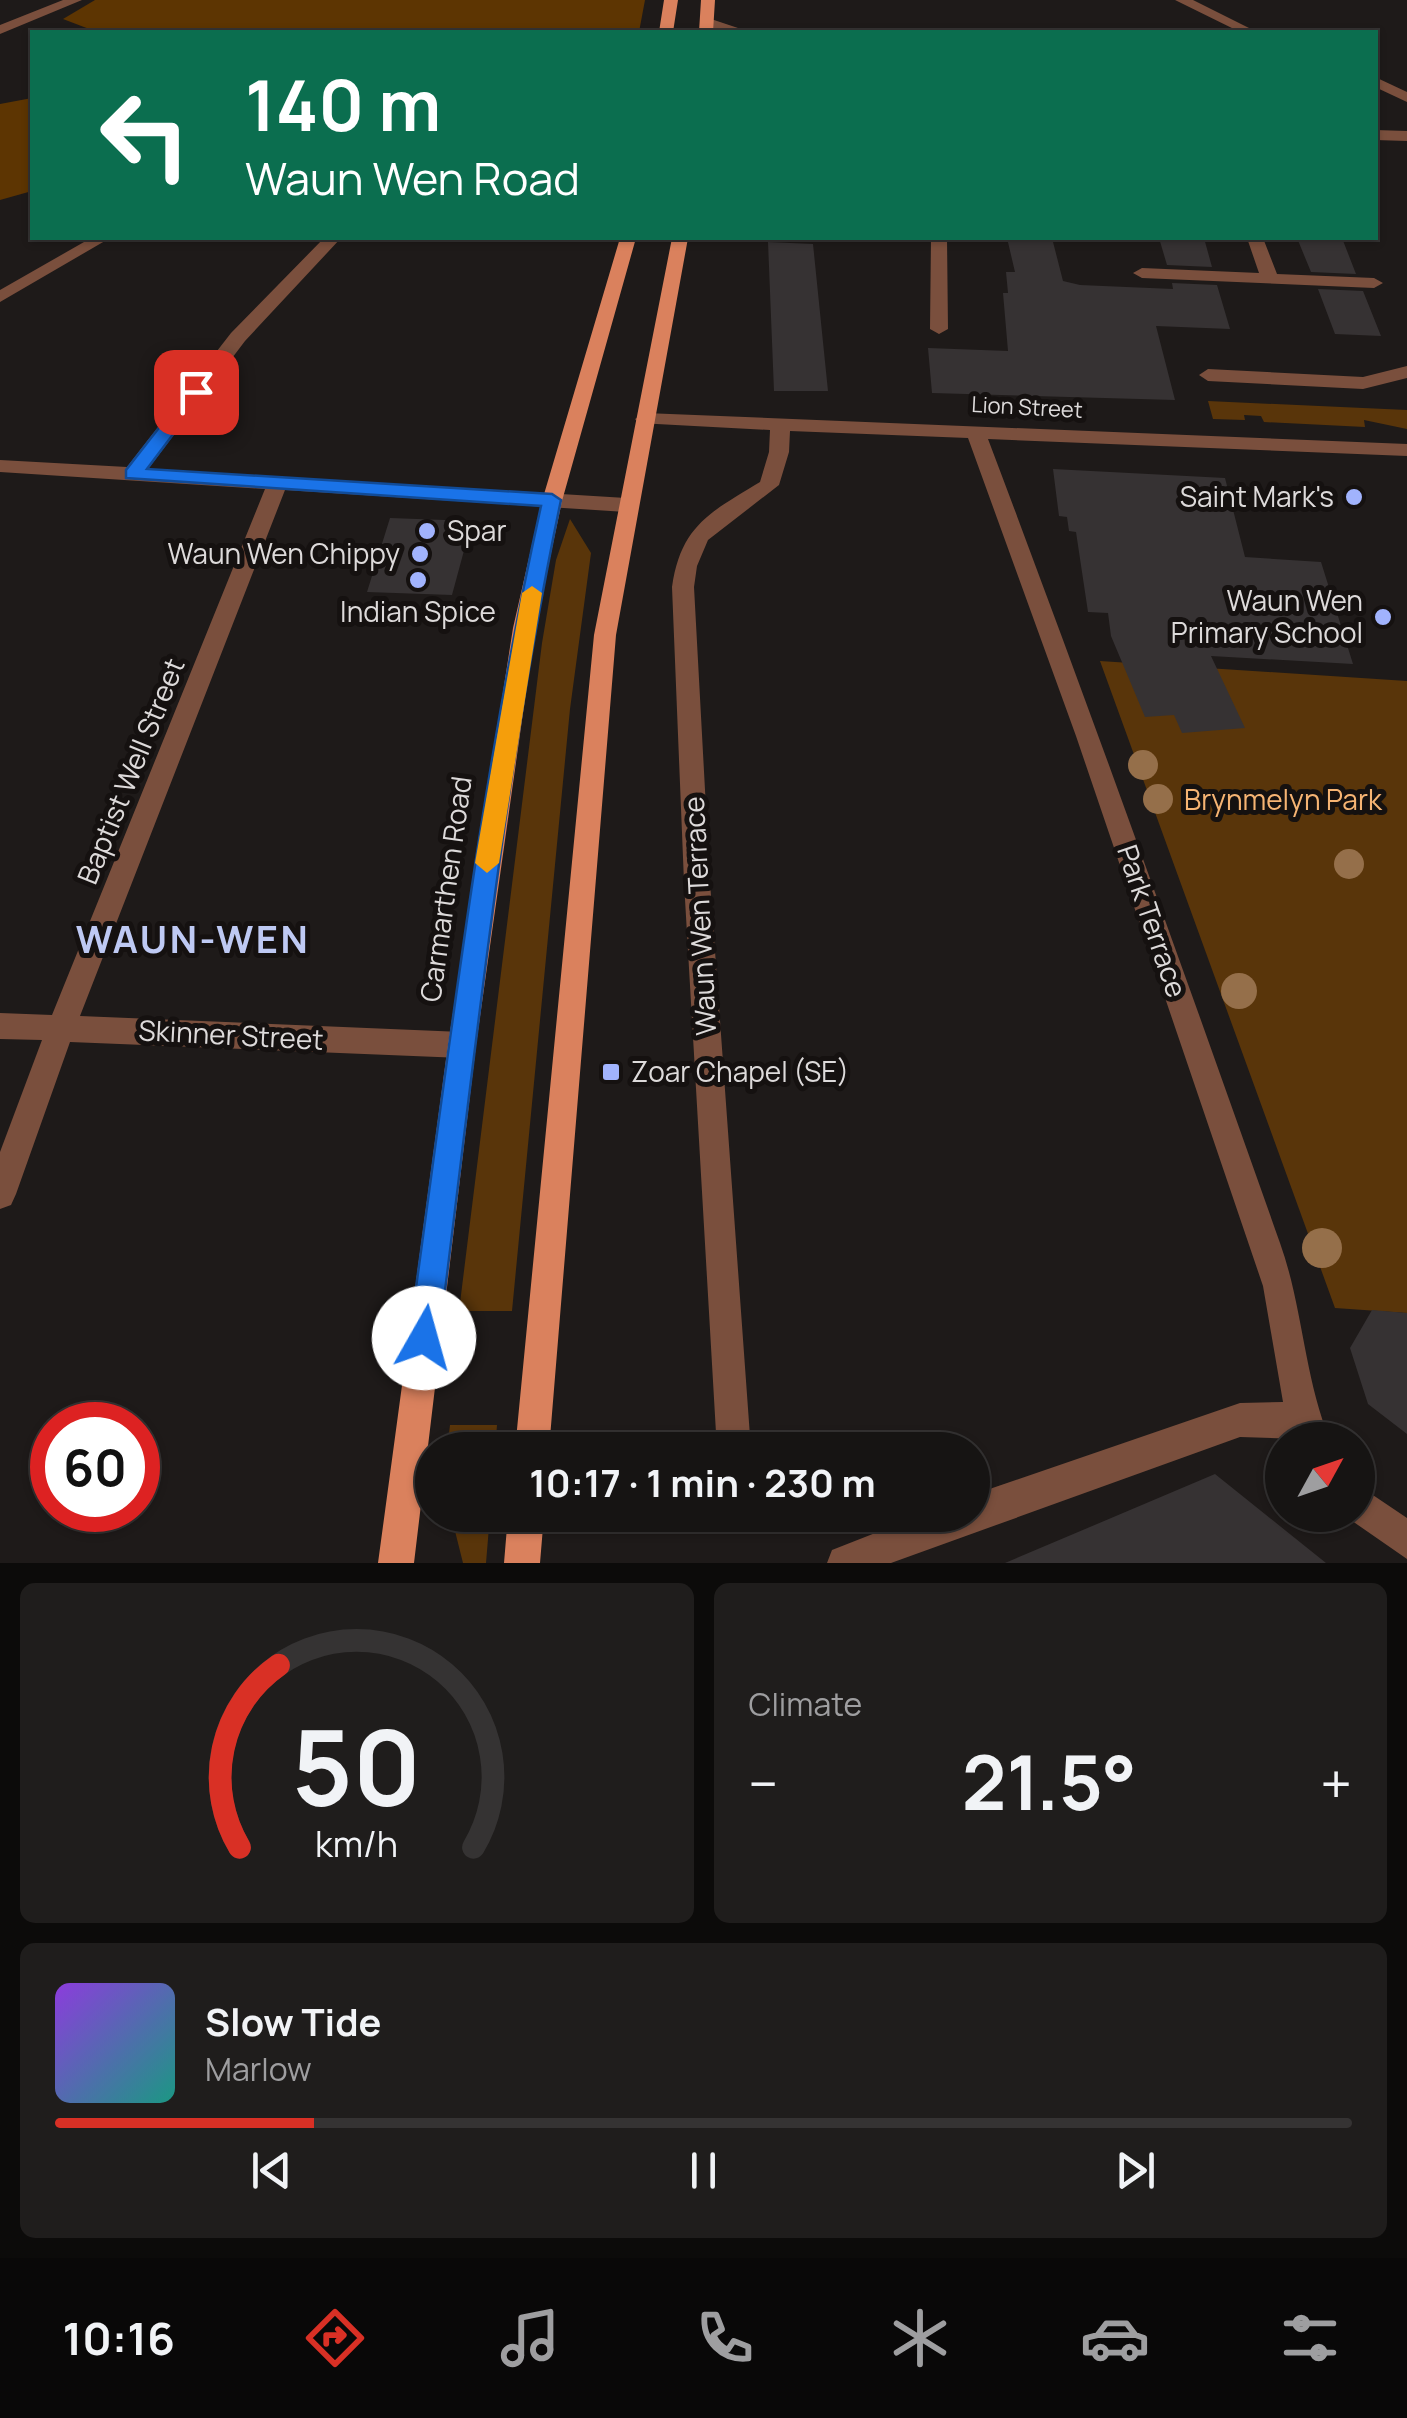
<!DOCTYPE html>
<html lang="en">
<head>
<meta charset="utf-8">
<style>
  body { margin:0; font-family:Manrope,sans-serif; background:#1f1d1c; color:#f1f3f6; height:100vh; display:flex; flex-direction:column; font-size:38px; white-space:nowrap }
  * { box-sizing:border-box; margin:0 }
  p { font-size:32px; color:#9e9ea0 }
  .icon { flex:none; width:55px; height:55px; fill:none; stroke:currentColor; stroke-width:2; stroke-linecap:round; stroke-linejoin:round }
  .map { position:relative; height:1563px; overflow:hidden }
  .side { display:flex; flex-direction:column; gap:20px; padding:20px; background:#0c0b0a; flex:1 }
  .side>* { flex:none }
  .hud { position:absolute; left:30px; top:30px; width:1348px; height:210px; border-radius:0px; box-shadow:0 2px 8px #0004,0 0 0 2px #353333; background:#0b6e4f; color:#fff; overflow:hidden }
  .needle { width:65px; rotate:50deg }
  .fabs { position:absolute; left:1265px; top:1422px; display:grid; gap:20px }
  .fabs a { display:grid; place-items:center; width:110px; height:110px; border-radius:50%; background:#161413; box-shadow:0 2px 8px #0004,0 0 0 2px #353333; font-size:50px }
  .speed { position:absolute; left:30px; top:1402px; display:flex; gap:20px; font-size:50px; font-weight:700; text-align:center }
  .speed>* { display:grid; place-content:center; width:130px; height:130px; border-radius:50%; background:#161413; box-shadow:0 2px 8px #0004,0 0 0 2px #353333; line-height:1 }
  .speed .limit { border:15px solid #d22; background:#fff; color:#111 }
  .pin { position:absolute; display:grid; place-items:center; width:85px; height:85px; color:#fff; margin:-42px; border-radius:20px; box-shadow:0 5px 15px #0006 }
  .me { position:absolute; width:110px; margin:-55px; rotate:7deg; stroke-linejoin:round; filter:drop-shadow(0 0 8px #0008) }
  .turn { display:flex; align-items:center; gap:35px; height:210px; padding:0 50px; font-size:45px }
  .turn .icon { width:130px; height:130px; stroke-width:2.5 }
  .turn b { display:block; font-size:70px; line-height:85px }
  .big { font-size:75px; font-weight:700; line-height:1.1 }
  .side .tile { flex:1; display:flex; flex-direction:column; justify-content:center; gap:15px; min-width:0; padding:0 35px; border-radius:15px; background:#1f1d1c }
  .side .dial { align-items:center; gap:0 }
  .dial svg { height:260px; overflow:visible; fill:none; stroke:#353333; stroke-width:7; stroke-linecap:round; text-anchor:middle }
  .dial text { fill:#f1f3f6; stroke:none }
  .song { display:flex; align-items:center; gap:30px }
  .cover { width:120px; height:120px; border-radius:15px; background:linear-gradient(135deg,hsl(270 70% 55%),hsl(170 70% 35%)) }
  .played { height:10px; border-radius:5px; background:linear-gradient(90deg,#d93025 20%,#353333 20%) }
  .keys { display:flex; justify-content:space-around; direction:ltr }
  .heat { display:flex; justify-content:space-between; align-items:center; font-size:55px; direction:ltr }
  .side .tiles { flex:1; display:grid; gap:20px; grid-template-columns:1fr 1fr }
  .tile:last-child { grid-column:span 2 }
  .trip { position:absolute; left:415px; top:1432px; width:575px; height:100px; border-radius:50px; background:#161413; box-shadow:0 2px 8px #0004,0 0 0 2px #353333; font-weight:700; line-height:100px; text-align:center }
  .menu { display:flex; height:160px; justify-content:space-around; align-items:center; background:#090808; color:#9e9ea0 }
  .menu .icon { width:70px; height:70px }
  .menu .on { color:#d93025 }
  .menu b { font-size:45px; color:#f1f3f6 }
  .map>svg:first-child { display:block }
</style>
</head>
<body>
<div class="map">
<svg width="1407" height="1563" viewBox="0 0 1407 1563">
  <rect width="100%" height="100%" fill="#1e1a19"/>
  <path fill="#59350a" d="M1208,401l199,9v19l-43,-9 1,7 -101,-5 -3,-6 -17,-1 1,5 -32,-1z
    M570,519l21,34 -21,156 -58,602h-53l83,-668 14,-83z
    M1100,661l307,20v632l-72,-5z
    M450,1425h47l-2,25h-48z
    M451,1515h39l-4,48h-23z"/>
  <path fill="#5d3502" d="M95,0h550l-6,32h-542l-34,-13z
    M32,98v93l-32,9v-96z"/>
  <path fill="#363233" d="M1007,238h45l11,43 17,4 93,4 -1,-6 45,2 13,44 -74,-3 19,74 -243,-7 -4,-45 80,3 -5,-58h5l-2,-21h9z
    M1159,238h45l8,29 -45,-2z
    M1297,238h45l14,36 -45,-2z
    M768,242l45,2 15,147h-54z
    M1318,289l45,2 18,45 -46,-2z
    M1053,469l172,9 20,79 76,5 32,102 -142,-8 34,72 -63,5 -8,-18 -29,2 -34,-81 -3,-23 -20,-1 -12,-80 -7,-1 -2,-14 -8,-1z
    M390,518l82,3 -20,74 -85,-3z
    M1372,1310l35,3v121l-39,-30 -18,-56z
    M1215,1474l111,89h-321z"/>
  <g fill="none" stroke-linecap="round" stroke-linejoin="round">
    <path fill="#7a4f3d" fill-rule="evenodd" d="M1175,0h18l64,32h-17z
      M1375,77l32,15v10l-32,-15z
      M91,238h19l-110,64v-12z
      M324,238h17l-96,103 -97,128 478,29 10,7 -10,7 -341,-22 -205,526 382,16 10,4 4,9 -4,9 -10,4 -392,-16 -54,152 -5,11 -11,4v-57l42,-112 -42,-1v-26l52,2 213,-526 -265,-17v-12l127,7 104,-134z
      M931,238h16l1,91 -9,5 -9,-5z
      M1247,238h16l14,36 97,4 9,5 -9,5 -232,-10 -9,-5 9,-5 117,5z
      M1407,366v12l-44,11 -155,-8 -9,-6 9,-6 155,8z
      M645,413l762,31v12l-419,-17c101,267 197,535 292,804 23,64 24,134 50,197l-90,-3 -349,126h-64l5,-13 89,-35h51v-20l268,-92 43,-1 -20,-116 -187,-550 -108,-298 -178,-7 -1,21 -10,33 -71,55 -11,26 -3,21 16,295 41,568h-34l-33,-568 -12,-295c9,-62 39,-75 88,-105l9,-30 1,-22 -132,-7 -3,-4z
      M1358,1485l49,33v41l-62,-43 13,-1z"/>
    <path fill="#7a4f3d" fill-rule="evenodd" d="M63,0h19l-82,34v-9z
      M708,18l33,11 2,3h-19l-21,-7 -2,-3z
      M1375,130l32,1v10l-32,-1z"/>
    <path fill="#da815d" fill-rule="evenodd" d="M664,0h14l-5,32h-14z
      M701,0h14l-2,32h-14z
      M620,238h16l-74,263 -27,127 -59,417 -62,518h-36l70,-518 65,-417 29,-127z
      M672,238h16l-72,397 -67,815h-34l79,-815z
      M508,1515h36l-4,48h-36z"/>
  </g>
  <g fill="#956f4a">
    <circle cx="1143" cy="765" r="15"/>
    <circle cx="1158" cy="799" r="15"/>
    <circle cx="1349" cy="864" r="15"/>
    <circle cx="1239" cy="991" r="18"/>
    <circle cx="1322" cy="1248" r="20"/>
  </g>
  <path fill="#1a73e8" stroke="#114b97" stroke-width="2.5" d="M196,387l9,5 -58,77 405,25 9,6c-58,277 -86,558 -122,838l-4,10 -11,5 -11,-5 -4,-10c39,-278 71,-558 132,-832l-415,-28v-8l64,-82z"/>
  <path fill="#f59e0b" d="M532,586l10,7 -43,270 -12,10 -12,-10 47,-270z"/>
  <g fill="#a1b3fd" stroke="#151110" stroke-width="4">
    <circle cx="1354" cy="497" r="10"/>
    <circle cx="427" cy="531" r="10"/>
    <circle cx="420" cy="554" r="10"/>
    <circle cx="418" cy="580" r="10"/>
    <circle cx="1383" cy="617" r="10"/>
    <rect x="601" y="1062" width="20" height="20" rx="5"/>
  </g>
  <g text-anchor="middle" stroke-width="10" stroke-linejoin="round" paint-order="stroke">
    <g font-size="22" fill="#dddada" stroke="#151110">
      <text transform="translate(1027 407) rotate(3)" y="8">Lion Street</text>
    </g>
    <g font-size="28" fill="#dddada" stroke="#151110" text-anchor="end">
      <text x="1334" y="507">Saint Mark's</text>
      <text x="447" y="541" text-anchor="start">Spar</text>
      <text x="400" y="564">Waun Wen Chippy</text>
      <text x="1363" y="611">Waun Wen<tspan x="1363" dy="32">Primary School</tspan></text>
      <text x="418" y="622" text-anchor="middle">Indian Spice</text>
      <text x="631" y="1082" text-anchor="start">Zoar Chapel (SE)</text>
    </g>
    <g font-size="28" fill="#dddada" stroke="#151110">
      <text transform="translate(131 771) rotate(-68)" y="10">Baptist Well Street</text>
      <text transform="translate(446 889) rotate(-82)" y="10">Carmarthen Road</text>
      <text transform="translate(700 916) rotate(-93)" y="10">Waun Wen Terrace</text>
      <text transform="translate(1152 921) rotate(71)" y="10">Park Terrace</text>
      <text transform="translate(231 1035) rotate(3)" y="10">Skinner Street</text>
    </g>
    <g font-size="28" fill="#f6b473" stroke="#151110">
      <text x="1283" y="810">Brynmelyn Park</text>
    </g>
    <g font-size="38" font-weight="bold" letter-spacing="2.5" fill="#bec9f3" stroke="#151110">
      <text x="193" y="953">WAUN-WEN</text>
    </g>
  </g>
</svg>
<div class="fabs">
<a><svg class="needle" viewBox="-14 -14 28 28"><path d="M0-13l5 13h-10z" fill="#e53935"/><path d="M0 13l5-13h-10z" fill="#9e9ea0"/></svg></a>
</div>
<div class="speed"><div class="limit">60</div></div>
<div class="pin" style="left:196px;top:392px;background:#d93025"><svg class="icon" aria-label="arrive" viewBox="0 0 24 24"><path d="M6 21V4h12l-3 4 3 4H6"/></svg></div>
<svg class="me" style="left:424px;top:1338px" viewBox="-20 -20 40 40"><circle r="19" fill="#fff"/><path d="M0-13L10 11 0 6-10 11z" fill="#1a73e8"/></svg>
<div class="trip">10:17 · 1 min · 230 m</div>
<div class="hud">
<div class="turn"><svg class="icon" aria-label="left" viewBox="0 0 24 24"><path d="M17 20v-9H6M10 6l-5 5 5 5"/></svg><div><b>140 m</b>Waun Wen Road</div></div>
</div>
</div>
<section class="side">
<div class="tiles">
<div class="tile dial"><svg viewBox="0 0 100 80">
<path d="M14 69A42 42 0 1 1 86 69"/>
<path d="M14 69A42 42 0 0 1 26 13" stroke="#d93025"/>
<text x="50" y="56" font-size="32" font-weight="700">50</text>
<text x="50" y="72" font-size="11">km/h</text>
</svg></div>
<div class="tile"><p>Climate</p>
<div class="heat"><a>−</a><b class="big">21.5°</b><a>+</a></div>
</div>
<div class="tile">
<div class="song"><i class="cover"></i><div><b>Slow Tide</b><p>Marlow</p></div></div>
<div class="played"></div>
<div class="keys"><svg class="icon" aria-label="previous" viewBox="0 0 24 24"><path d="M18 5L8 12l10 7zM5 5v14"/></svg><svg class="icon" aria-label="pause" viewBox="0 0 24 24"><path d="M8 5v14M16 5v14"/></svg><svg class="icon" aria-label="next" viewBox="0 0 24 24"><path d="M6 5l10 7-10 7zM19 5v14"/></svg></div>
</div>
</div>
</section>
<nav class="menu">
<b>10:16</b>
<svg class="icon on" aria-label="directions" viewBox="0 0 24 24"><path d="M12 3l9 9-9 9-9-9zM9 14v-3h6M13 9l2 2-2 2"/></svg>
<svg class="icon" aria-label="music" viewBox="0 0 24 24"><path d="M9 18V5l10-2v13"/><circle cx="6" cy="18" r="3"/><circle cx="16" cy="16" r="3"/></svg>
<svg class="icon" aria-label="phone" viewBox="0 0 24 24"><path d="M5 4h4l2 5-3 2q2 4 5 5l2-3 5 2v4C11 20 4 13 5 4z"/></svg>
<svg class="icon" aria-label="climate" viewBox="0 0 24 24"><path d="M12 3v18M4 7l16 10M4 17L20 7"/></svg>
<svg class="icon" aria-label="car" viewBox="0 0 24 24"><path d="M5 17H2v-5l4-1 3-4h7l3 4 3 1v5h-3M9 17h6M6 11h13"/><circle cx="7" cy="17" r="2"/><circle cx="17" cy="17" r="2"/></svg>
<svg class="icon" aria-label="filters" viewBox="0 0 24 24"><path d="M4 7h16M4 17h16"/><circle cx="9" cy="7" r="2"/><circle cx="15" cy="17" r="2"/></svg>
</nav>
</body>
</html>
